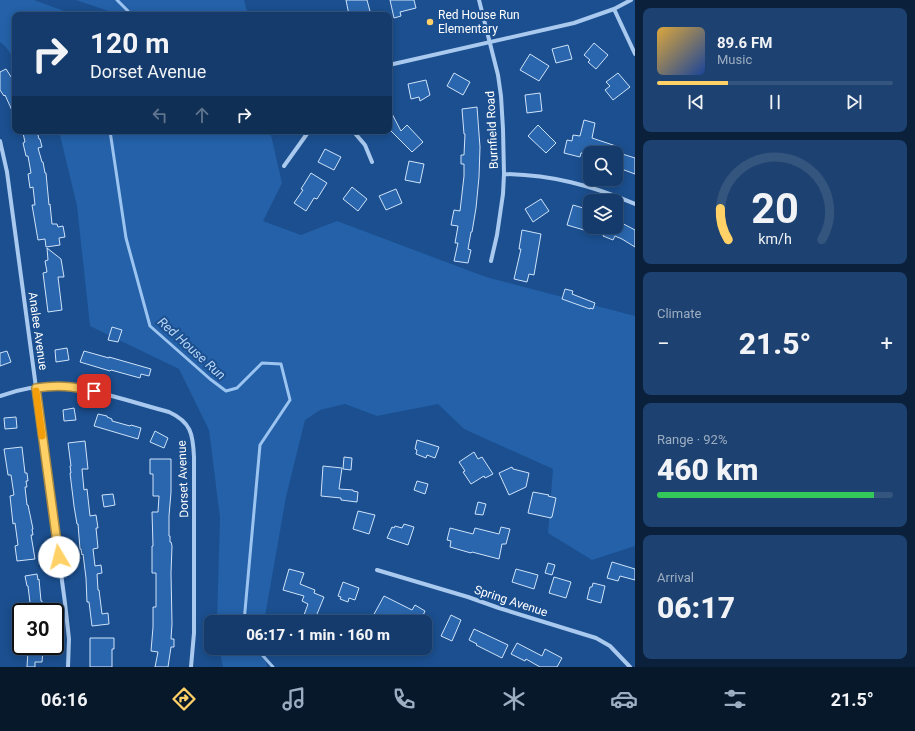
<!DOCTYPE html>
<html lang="en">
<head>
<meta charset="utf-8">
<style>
  body { margin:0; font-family:Roboto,sans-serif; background:#1d4271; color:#f1f3f6; height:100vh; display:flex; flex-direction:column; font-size:15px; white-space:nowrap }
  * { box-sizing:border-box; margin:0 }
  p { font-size:13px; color:#9dadc1 }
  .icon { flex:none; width:22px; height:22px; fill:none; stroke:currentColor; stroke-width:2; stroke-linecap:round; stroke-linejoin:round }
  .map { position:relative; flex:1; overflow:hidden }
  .panel { display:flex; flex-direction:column; gap:8px; padding:8px; background:#0b203b; width:280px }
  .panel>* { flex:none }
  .banner { position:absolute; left:12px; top:12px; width:380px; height:122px; border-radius:8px; box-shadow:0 2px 10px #0003,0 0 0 1px #33557e; background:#143b6b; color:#f1f3f6; overflow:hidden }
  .controls { position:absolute; left:583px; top:146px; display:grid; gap:8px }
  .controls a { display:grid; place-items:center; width:40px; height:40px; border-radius:8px; background:#143b6b; box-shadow:0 2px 10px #0003,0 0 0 1px #33557e; font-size:20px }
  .speed { position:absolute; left:12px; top:603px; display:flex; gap:8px; font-size:20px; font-weight:700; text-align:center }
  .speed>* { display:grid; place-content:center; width:52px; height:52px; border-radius:50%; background:#143b6b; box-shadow:0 2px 10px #0003,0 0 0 1px #33557e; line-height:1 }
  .speed .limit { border:2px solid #111; border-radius:6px; background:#fff; color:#111 }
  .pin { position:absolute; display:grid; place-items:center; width:34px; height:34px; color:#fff; margin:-17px; border-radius:8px; box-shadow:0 2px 6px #0006 }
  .me { position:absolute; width:44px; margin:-22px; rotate:352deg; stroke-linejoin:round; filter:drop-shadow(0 0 3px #0008) }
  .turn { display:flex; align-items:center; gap:14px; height:84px; padding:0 12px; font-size:18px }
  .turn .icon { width:52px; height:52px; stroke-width:2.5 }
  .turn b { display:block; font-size:28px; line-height:34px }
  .lanes { display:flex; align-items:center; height:38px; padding:0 12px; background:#0003; justify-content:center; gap:20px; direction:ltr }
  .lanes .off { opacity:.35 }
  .big { font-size:30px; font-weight:800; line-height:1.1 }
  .panel .widget { flex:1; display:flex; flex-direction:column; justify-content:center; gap:6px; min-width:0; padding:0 14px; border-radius:8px; background:#1d4271 }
  .panel .dial { align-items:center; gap:0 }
  .dial svg { height:104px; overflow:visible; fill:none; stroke:#33557e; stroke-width:7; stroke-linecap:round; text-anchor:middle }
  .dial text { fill:#f1f3f6; stroke:none }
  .song { display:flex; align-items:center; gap:12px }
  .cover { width:48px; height:48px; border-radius:6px; background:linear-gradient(135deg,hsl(40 70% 55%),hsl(220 70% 35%)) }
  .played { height:4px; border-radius:2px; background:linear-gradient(90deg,#ffd166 30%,#33557e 30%) }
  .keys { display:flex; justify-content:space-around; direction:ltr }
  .heat { display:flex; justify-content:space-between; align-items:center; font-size:22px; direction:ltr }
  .charge { height:6px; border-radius:3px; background:linear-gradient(90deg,#34c759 92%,#33557e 0) }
  .trip { position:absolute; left:204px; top:615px; width:228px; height:40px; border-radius:8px; background:#143b6b; box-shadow:0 2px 10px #0003,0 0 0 1px #33557e; font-weight:800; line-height:40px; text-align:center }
  .dock { display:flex; height:64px; justify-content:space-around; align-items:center; background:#08182b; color:#9dadc1 }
  .dock .icon { width:28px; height:28px }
  .dock .selected { color:#ffd166 }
  .dock b { font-size:18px; color:#f1f3f6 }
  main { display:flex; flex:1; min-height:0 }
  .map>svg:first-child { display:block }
</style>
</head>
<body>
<main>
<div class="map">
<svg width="635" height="667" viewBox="0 0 635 667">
  <rect width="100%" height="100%" fill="#1b4f8f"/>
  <path fill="#2461a8" d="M0,0h34l41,15h-60v45l-10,-14 -5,-4z
    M76,0h168l4,15h-128z
    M59,131h211l12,52 -19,38 38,14 36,-14 149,56 149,39v230l-43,14 -44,-27 5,-64 -89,-40 -26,-25 -61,12 -32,-12 -25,6 -15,10 -19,77 -22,125h-47l3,-104 -11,-88 -30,-61 -89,-43 -13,-120z
    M219,648h45l3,19h-44z"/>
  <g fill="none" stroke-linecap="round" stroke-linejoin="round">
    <path stroke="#9cc4f0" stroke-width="3" d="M117,0l11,11v4
      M110,131l16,107 24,88 60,53 16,12 11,-3 25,-25 19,1 9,36 -30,45 -16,177
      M256,648l17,19"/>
  </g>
  <path fill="#2a66ad" stroke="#cfe3fa" d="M346,0h21l4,15h-22z
    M390,0h24l2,8 -16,4 1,4 -7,2z
    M594,43l14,12 -12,14 -8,-7 2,-2 -6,-5z
    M568,45l4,14 -16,4 -4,-14z
    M530,54l19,12 -10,15 -19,-11z
    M6,69l9,14v34l-10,-22 -1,1 -4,-6v-18z
    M454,73l16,9 -7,13 -16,-9z
    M618,73l12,14 -17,13 -8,-10 5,-4 -4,-4z
    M426,80l4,15 -10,6 -1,-4 -8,2 -3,-15z
    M540,93l2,18 -15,2 -2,-18z
    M477,107l3,40 -1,30 -3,31 -4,24h-1l-3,17 3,1 -3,13 -14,-2 4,-18h-3l3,-17 -7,-1 3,-15 6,1 4,-35v-12h-3v-9h3l1,-21h-1l-2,-25z
    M389,108l12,23 6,-6 16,17 -11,10 -23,-23z
    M584,120l11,3 -3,15 24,8 -2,7h-33l-1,4 -16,-4 3,-13 5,1 1,-6 7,1z
    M538,125l18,18 -10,10 -18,-17z
    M29,131h8l2,8h1l2,8 -4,1 4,14h1l2,11h1l3,32 1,-1 2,20h5l1,3 5,-1 2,11 -6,1 1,7 -14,2 -1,-8 -7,1 -6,-35h3l-2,-18 -3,1 -2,-14 3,-1 -3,-17h-2l-3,-13 2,-1 -2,-9z
    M325,149l16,8 -7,13 -16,-8z
    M616,152l19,6v16l-19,-7z
    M409,161l15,3 -4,19 -15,-3z
    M311,173l16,10 -10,16 -3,-1 -8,13 -12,-8 9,-13 -2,-1z
    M352,187l15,12 -9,12 -15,-12z
    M396,189l6,14 -16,7 -7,-14z
    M541,199l8,12 -16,11 -8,-13z
    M573,205l17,5v15l-4,-1 -2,6 -17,-5z
    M616,220l19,10v17l-13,-8 -7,-3 -2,4 -10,-4 4,-9h9z
    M522,230l19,4 -7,41 -5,-1 -2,8 -13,-3 7,-30h-2z
    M47,248l14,11 3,18h-6l4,33 -14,2 -5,-39 4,-1 -2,-11 3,-1z
    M565,289l8,2 -1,3 23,9 -2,6 -3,-1v1l-28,-10z
    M112,327l10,3 -4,12 -10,-2z
    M67,348l2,12 -13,2 -1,-12z
    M7,351l4,11 -11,4v-13z
    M84,351l25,7v-1l42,12 -2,7 -8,-2 -1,4 -29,-8 -1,1 -30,-9z
    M74,408l2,12 -12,1 -1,-11z
    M98,414l9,2v1l5,2v2l18,5 1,-1 10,3 -3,11 -44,-13z
    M16,417l1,11 -12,1 -1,-11z
    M155,431l13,7 -4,10 -14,-6z
    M417,440l22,7 -4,11 -8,-3 -1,3 -10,-4 1,-4 -2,-1z
    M85,441l3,28h-6l2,21 3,-1 3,27 6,-1 2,13h-2l2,20 -5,1 2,17 6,-1 1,8 -5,1 1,16h1l3,24 6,-1 1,11 -17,2 -3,-24h-2l-1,-24 -3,-24 -1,1 -1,-6h-1l-2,-25h-1l-3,-18 -4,-33h1l-1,-7h1l-3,-23z
    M22,447l3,26h2l1,8h-2l1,6h-2l2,18h1l5,24h-1l1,6h-2l4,24 -18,2 -2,-15 3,-1 -3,-22 -2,1 -3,-28 4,-1 -3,-20h-3l-4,-26z
    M474,452l4,7 4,-2 11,17 -8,4 -1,-2 -13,8 -8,-12 2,-1 -6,-9z
    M344,457l8,1 -1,12 -8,-1z
    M150,459h21v33l-2,24v20h1v6h1l1,4 -1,27 1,51 -1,15h3v8h-3l-3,20h-13l3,-15 -7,-1 2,-24v-20h3v-34h-4v-27h1l-1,-34h6l1,-16h-6v-22h-3z
    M323,466l19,2 -3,21 14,1v1l5,1 -1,10 -16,-2v-2l-20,-2z
    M512,467l1,2 16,4 -3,14 -17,8 -10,-22z
    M417,481l11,3 -3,10 -11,-4z
    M533,492l16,3 -1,1 8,2 -4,19h-1v1l-23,-5z
    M113,494l2,11 -11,2 -2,-12z
    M478,502l8,2 -3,11 -8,-1z
    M358,511l17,4 -6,19 -16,-5z
    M404,524l10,3 -6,18 -21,-7 5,-11 2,1 1,-2 7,2z
    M501,527l9,2 -4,15h-4l-3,15 -27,-7 -1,1 -21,-6 1,-6 -4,-1 3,-12 23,6 2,-6 24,6z
    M612,562l23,7v11l-15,-4 -2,5 -11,-3z
    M548,563l7,2 -3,10 -7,-2z
    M289,569l15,4 -4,11 15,6 -1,3 10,4 -9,22 -11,-4 4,-11 -6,-3 2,-5 -21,-6z
    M516,569l22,6 -4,14 -22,-7z
    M37,574l1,6 1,-1 2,22h1l1,9 -12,1 -3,-25h-1l-2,-10z
    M554,577l17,5 -5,16 -17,-5z
    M343,582l16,6 -4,12 -6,-2 -1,4 -8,-3 1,-2 -3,-1z
    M593,583l12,3 -4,17 -14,-4 3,-12h2z
    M384,596l28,14 3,-5 10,6 -5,11h-22l-12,-6 -2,6 -11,-6z
    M451,615l10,5 -9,21 -11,-5z
    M474,629l34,16 -6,13 -26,-13 1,-1 -8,-4z
    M90,638h24v11h-2v18h-22z
    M517,643l25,13 3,-7 17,9 -5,9h-17l-14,-8 -1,2 -14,-7z
    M28,650l15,1 -1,11h-7v5h-8z"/>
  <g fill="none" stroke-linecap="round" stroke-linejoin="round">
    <path stroke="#a9c9ee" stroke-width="4" d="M479,0l19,75 3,21 2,33 1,45 -1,20 -6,41 -6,26
      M614,9l21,45
      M389,65l185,-42 40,-14 17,-9
      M353,131l12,14 7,17
      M0,141l7,31 58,431 4,36 -1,28
      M284,166l25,-35
      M504,174c48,1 87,11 131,30
      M0,396c20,-7 42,-11 64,-10 16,0 32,5 48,10 19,5 38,11 57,16 22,10 24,22 25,45v176l-3,34
      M377,570l91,27 31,11 97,30 14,8 20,21"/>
  </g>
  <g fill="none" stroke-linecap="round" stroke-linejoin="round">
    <defs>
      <path id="route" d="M59,557l-23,-169c21,-3 36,-2 58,3"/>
    </defs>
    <use href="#route" stroke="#a68842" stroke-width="10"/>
    <use href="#route" stroke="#ffd166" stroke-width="7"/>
    <path stroke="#f59e0b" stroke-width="7" d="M36,391l6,45"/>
  </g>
  <circle fill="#ffd166" stroke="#1b4f8f" stroke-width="1.5" cx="430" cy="22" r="4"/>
  <g text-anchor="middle" stroke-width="4" stroke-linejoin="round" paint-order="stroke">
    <g font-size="12" fill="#fff" stroke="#1b4f8f" text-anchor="start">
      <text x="438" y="19">Red House Run<tspan x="438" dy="14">Elementary</tspan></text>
    </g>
    <g font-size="12" fill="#fff" stroke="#1b4f8f">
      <text transform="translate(492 130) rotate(-93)" y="4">Burnfield Road</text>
      <text transform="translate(38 331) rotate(82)" y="4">Analee Avenue</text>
      <text transform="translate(183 479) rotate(-92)" y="4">Dorset Avenue</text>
      <text transform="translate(511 601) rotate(18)" y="4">Spring Avenue</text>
    </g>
    <g font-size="13" font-style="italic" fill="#b5d3f5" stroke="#1b4f8f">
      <text transform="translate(192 348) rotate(42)" y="5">Red House Run</text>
    </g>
  </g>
</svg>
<div class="controls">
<a><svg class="icon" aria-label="search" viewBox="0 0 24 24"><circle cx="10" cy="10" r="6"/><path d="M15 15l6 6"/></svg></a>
<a><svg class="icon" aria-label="layers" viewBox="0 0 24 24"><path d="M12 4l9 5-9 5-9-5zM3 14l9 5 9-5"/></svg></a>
</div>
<div class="speed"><div class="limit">30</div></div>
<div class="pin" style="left:94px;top:391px;background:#d93025"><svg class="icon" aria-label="arrive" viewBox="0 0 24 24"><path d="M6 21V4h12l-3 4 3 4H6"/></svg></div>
<svg class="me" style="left:59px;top:557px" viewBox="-20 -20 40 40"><circle r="19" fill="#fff"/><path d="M0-13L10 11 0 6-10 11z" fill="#ffd166"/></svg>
<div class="trip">06:17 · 1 min · 160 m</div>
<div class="banner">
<div class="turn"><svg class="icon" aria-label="right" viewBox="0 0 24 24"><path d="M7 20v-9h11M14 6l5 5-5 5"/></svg><div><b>120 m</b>Dorset Avenue</div></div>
<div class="lanes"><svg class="icon off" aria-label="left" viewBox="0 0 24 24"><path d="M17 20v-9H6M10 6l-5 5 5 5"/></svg><svg class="icon off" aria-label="ahead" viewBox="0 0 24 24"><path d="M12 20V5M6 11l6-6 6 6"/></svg><svg class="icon" aria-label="right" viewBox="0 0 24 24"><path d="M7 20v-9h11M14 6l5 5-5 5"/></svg></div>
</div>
</div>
<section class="panel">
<div class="widget">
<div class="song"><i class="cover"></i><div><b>89.6 FM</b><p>Music</p></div></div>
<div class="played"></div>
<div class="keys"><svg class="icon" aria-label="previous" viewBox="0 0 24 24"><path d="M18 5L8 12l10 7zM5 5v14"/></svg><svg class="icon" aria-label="pause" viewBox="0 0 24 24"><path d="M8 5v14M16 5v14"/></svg><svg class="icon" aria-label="next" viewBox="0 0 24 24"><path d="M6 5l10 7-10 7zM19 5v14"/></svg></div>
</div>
<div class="widget dial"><svg viewBox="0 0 100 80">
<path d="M14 69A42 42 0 1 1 86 69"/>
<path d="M14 69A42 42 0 0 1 8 45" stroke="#ffd166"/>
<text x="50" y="56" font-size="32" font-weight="700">20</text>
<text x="50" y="72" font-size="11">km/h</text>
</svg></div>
<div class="widget"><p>Climate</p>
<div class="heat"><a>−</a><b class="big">21.5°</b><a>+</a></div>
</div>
<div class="widget"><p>Range · 92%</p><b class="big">460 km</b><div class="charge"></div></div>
<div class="widget"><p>Arrival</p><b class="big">06:17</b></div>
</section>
</main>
<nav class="dock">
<b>06:16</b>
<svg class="icon selected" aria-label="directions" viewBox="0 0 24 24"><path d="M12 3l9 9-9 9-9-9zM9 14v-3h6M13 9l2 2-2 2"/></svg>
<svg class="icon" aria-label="music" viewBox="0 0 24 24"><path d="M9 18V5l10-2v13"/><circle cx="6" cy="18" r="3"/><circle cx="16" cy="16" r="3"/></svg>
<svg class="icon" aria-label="phone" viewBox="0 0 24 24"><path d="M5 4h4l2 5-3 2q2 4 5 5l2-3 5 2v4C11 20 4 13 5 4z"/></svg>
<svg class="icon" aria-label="climate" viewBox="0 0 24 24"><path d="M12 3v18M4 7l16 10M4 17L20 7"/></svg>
<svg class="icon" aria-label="car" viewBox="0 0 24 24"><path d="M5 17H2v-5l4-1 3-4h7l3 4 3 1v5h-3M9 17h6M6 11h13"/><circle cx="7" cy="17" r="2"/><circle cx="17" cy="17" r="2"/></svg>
<svg class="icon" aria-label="filters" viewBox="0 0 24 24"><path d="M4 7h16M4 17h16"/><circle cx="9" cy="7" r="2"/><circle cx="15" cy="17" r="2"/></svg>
<b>21.5°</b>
</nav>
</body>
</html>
